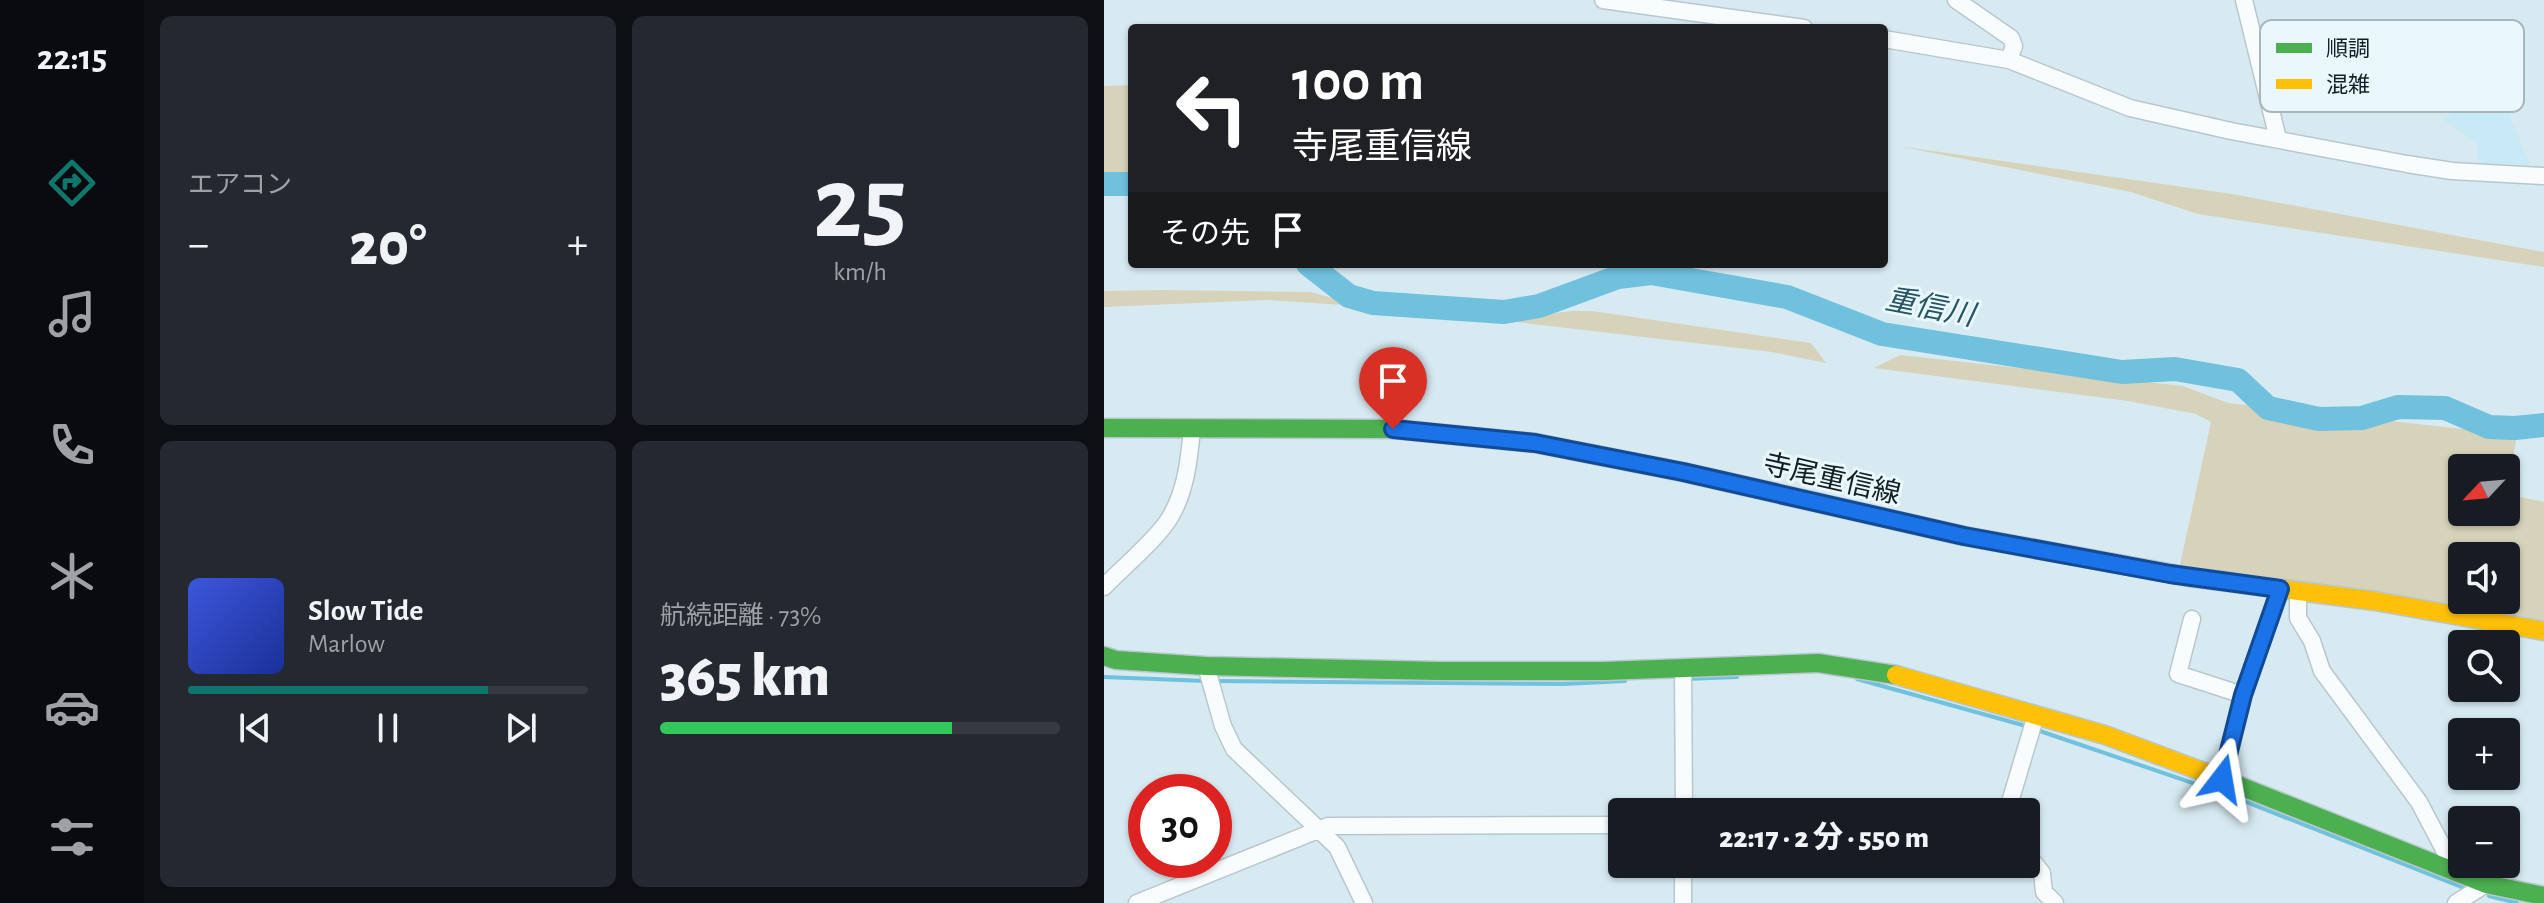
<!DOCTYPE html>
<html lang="ja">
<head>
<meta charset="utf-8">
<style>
  body { margin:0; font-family:"Alegreya Sans","Noto Sans JP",sans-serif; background:#242831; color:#f1f3f6; height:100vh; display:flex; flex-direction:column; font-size:30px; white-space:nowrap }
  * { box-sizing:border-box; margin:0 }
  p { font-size:26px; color:#9ea1a6 }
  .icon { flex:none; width:44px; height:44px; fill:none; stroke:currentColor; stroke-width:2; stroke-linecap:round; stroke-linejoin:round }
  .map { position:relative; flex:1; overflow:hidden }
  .details { display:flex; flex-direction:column; gap:16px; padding:16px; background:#0d0f14; width:960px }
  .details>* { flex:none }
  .top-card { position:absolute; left:24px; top:24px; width:760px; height:244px; border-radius:8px; box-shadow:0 2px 6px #0004; background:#202124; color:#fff; overflow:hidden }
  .needle { width:52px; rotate:244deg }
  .buttons { position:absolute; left:1344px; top:454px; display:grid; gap:16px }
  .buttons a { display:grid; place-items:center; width:72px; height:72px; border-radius:8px; background:#171b24; box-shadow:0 2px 6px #0004; font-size:40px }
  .speed { position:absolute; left:24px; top:774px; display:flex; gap:16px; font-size:40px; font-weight:700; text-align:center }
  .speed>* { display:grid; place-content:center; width:104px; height:104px; border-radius:50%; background:#171b24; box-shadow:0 2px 6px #0004; line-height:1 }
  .speed .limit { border:12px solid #d22; background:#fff; color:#111 }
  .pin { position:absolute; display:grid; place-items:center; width:68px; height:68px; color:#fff; margin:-82px -34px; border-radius:50% 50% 50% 0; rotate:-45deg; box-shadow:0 0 8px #0007 }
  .pin .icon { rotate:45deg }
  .me { position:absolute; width:88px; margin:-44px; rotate:14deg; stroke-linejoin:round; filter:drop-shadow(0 0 6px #0008) }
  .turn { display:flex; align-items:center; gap:28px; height:168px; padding:0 32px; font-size:36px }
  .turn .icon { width:104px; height:104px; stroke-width:2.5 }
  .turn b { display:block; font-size:56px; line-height:68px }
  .then { display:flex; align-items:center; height:76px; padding:0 32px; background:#0003; gap:16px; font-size:30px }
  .big { font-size:60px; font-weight:800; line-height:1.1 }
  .details .card { flex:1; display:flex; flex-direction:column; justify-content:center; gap:12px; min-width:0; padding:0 28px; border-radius:12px; background:#242831 }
  .details .dial { align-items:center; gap:0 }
  .dial b { font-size:104px; line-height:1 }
  .song { display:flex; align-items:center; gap:24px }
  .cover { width:96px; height:96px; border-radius:12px; background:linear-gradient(135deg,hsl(230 70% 55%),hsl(230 70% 35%)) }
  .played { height:8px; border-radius:4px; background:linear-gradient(90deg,#0f766e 75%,#363941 75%) }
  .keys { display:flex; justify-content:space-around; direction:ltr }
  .heat { display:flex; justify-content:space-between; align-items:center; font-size:44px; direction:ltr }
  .charge { height:12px; border-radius:6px; background:linear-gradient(90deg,#34c759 73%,#363941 0) }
  .details .tiles { flex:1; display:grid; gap:16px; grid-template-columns:repeat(2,1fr) }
  .trip { position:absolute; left:504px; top:798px; width:432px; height:80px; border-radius:8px; background:#171b24; box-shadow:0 2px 6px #0004; font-weight:800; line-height:80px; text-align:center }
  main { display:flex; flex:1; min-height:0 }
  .menu { display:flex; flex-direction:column; width:144px; justify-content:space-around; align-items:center; background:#090b0e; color:#9ea1a6 }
  .menu .icon { width:56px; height:56px }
  .menu .selected { color:#0f766e }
  .menu b { font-size:36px; color:#f1f3f6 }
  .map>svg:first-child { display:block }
</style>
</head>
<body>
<main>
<nav class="menu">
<b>22:15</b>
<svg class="icon selected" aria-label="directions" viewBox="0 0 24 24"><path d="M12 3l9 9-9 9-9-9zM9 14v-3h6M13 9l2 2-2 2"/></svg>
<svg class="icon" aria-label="music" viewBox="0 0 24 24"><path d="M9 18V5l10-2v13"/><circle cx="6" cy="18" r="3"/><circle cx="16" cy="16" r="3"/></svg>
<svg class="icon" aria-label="phone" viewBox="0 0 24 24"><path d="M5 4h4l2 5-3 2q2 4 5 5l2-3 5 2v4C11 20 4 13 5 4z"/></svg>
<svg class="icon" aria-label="climate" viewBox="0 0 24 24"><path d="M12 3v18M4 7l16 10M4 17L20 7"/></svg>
<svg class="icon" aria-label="car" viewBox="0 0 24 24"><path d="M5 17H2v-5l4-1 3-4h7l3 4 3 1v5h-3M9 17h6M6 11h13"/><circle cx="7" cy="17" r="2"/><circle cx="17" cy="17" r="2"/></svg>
<svg class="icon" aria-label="filters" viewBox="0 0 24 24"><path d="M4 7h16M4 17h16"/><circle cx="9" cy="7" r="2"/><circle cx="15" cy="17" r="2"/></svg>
</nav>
<section class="details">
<div class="tiles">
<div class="card"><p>エアコン</p>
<div class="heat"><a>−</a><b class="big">20°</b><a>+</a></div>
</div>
<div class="card dial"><b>25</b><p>km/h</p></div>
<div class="card">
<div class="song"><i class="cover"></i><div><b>Slow Tide</b><p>Marlow</p></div></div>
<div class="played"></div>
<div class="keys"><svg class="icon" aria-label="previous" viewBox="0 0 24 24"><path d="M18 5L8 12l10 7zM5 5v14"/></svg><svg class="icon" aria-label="pause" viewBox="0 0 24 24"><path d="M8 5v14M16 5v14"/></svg><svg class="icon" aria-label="next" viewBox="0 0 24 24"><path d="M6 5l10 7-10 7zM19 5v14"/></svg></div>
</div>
<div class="card"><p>航続距離 · 73%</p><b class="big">365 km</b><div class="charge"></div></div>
</div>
</section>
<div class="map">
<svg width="1440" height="903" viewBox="0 0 1440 903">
  <rect width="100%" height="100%" fill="#d7eaf2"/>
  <path fill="#c8e9f6" d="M1393,85l10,23 23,57 -52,-2v-14l-4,-8 -31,-22z"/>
  <path fill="#d6d3ba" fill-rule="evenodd" d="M28,85v94h-28v-93z
    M794,146l334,48 312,58v15l-346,-53 -67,-22z
    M58,290l149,2 49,14 -92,-6 -164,7v-16z
    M468,311h20l219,32 15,20 -54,-11 -274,-32z
    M796,355l283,31 45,17 289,32 -10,57 -1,-24h-44v14l-20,-4 20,5v29h44v-18l38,8v121l-364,-58 31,-143 -15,-8 -68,-13 -254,-33zM1358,556h44v44h-44z"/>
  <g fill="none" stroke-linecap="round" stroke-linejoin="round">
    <path stroke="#6fc1de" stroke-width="4" d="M0,677l102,4
      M582,679l51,-2
      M753,679l169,47
      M110,681l350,3 61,-3
      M930,729l197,67 238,94
      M1385,896l28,7"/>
    <path stroke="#6fc1de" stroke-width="24" d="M0,184h28
      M204,264l41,32 24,7 131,9 35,-6 79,-29 33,-4 136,24 95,37 240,38 53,-3 63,11 30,28 51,11 43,-1 36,-11 47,1 44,19 26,1 29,-3"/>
    <defs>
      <path id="street" d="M499,0l201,28
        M852,0l55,38 3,8 -5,14
        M1140,0l34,139
        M780,39l125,21 121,48 101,23 176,33 45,7 92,5
        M0,587c19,-20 51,-46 65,-68 17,-27 20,-59 23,-90
        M1194,591v27l14,23 10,30 97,131 30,57 2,11
        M1088,619l-14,55 65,21
        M102,666l17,60 11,23 103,98 27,56
        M579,667l1,145
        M1118,779l21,-84 37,-106
        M903,812l29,-97
        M922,853l16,20 2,19 11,11
        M33,903l191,-77 294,-1
        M579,903v-39
        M1352,903l30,-19"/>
      <path id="fast" d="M0,428l289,1 142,14 148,29 281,64 226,41
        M0,656l12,4 90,6 233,5h165l214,-8 78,12
        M1121,780l261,104 58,12"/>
      <path id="slow" d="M1086,577l185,24 169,30
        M792,675l209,60 120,45"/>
    </defs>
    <use href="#street" stroke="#b8c7cd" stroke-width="19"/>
    <use href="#fast" stroke="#b8c7cd" stroke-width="21"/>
    <use href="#slow" stroke="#b8c7cd" stroke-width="21"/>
    <use href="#street" stroke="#f9fcfd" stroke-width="16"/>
    <use href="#fast" stroke="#4caf50" stroke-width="18"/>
    <use href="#slow" stroke="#ffc107" stroke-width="18"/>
  </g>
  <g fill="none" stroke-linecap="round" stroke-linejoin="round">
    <defs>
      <path id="route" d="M289,429l142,14 148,29 281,64 206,38 110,15 -37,106 -21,84"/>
    </defs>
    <use href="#route" stroke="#114b97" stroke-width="20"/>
    <use href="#route" stroke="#1a73e8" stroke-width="14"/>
  </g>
  <g text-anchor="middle" stroke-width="6" stroke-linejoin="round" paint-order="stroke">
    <g font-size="28" fill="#121f24" stroke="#eaf8fe">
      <text transform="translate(728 478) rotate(13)" y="10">寺尾重信線</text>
    </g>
    <g font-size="30" font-style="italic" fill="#265464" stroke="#eaf8fe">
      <text transform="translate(826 307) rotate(11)" y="10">重信川</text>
    </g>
  </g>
  <rect x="1156" y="20" width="264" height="92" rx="12" fill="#eaf8fe" stroke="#a9b7bd" stroke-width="2"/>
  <rect x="1172" y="43" width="36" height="10" fill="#4caf50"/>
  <rect x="1172" y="79" width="36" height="10" fill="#ffc107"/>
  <g font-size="22" fill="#121f24">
    <text x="1222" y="56">順調</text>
    <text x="1222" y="92">混雑</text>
  </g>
</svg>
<div class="buttons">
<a><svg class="needle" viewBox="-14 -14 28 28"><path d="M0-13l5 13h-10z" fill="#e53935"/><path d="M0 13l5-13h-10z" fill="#9ea1a6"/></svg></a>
<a><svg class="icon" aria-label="sound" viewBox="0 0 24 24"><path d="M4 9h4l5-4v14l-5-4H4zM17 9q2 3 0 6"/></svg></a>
<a><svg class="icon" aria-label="search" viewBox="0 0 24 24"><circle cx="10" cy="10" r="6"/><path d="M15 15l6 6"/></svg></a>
<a>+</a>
<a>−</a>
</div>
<div class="speed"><div class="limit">30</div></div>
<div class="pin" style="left:289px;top:429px;background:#d93025"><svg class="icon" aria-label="arrive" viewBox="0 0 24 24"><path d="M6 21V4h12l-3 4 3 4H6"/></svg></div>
<svg class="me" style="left:1118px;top:779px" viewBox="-20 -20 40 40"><path d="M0-17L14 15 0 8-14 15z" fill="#1a73e8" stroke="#fff" stroke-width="4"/></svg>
<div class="trip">22:17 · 2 分 · 550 m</div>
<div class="top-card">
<div class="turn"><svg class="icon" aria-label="left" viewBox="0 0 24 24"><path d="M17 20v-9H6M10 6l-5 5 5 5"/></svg><div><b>100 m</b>寺尾重信線</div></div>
<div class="then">その先<svg class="icon" aria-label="arrive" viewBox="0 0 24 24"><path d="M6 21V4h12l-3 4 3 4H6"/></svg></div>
</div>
</div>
</main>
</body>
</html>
